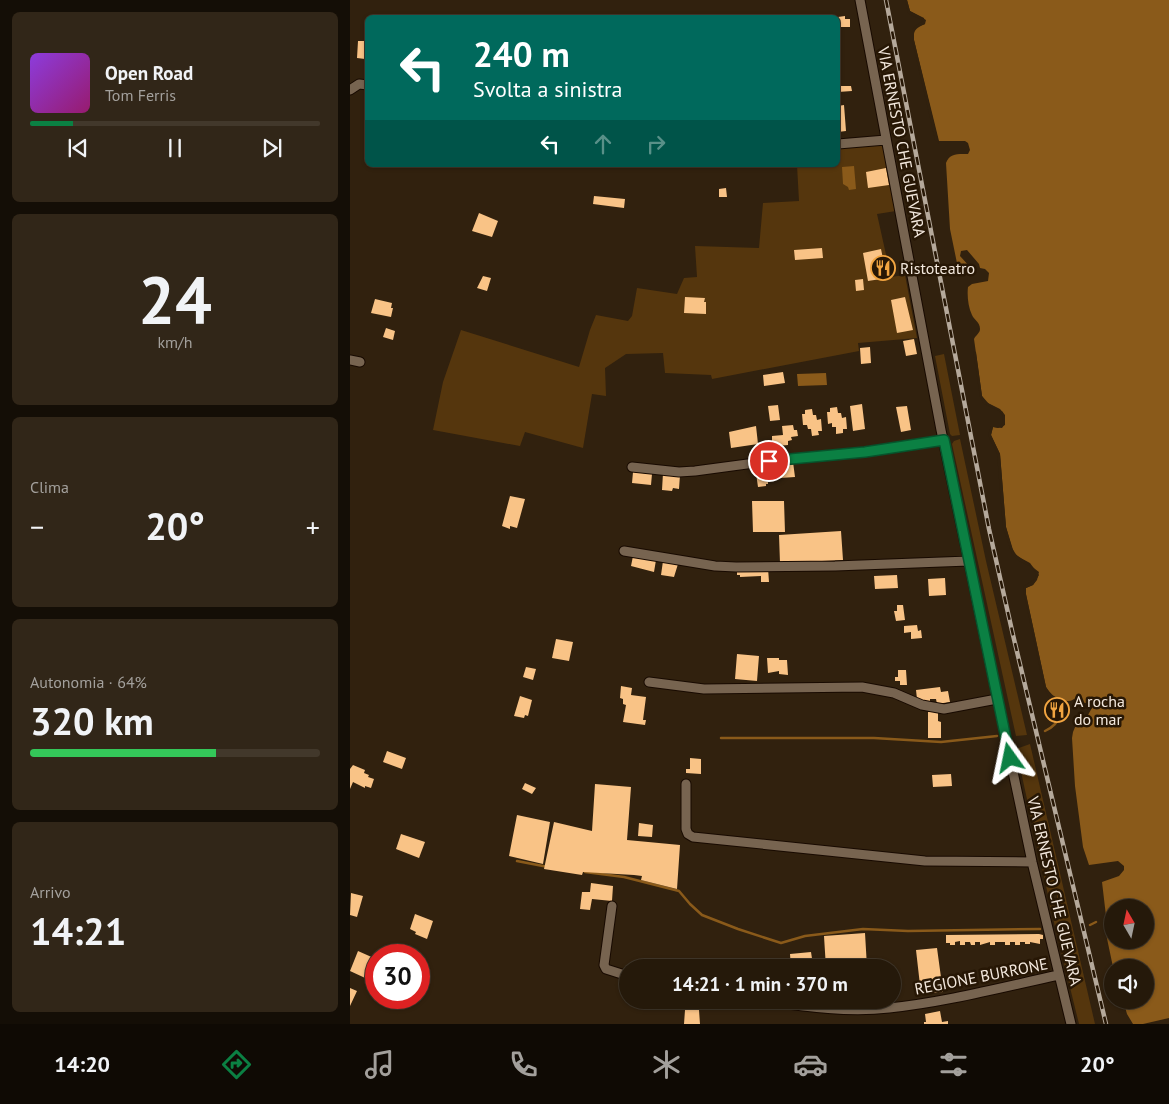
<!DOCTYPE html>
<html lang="it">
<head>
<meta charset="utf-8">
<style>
  body { margin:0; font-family:"PT Sans",sans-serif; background:#312618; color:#f1f3f6; height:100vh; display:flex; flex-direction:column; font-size:19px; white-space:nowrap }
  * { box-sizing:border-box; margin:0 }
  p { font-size:16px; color:#a3a09c }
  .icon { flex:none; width:28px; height:28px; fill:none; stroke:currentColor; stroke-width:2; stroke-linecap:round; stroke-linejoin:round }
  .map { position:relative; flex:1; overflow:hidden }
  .drawer { display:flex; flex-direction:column; gap:12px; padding:12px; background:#140e06; width:350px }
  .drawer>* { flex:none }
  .banner { position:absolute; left:15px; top:15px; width:475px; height:152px; border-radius:8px; box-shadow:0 1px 4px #0004,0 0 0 1px #42382b; background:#00695c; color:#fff; overflow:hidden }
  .needle { width:32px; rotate:351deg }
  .tools { position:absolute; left:754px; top:899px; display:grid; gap:10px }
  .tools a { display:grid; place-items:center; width:50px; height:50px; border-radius:50%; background:#25190a; box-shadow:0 1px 4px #0004,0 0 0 1px #42382b; font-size:25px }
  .speed { position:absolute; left:15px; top:944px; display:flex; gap:10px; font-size:25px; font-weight:700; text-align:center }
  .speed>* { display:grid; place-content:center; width:65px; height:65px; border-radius:50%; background:#25190a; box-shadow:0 1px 4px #0004,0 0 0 1px #42382b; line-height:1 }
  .speed .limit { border:8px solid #d22; background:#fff; color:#111 }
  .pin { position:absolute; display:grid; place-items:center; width:42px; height:42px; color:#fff; margin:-21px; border:2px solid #fff; border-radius:50%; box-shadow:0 1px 5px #0007 }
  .me { position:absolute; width:55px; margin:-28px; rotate:348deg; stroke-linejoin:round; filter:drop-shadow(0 0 4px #0008) }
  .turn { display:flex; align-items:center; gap:18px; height:105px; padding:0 25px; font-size:22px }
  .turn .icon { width:65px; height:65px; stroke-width:2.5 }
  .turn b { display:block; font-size:35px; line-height:42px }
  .lanes { display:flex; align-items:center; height:48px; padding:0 25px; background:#0003; justify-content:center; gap:25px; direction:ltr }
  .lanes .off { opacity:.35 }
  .big { font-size:38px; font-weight:800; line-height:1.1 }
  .drawer .widget { flex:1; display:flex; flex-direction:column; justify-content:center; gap:8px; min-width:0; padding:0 18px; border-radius:8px; background:#312618 }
  .drawer .dial { align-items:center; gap:0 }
  .dial b { font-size:65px; line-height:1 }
  .song { display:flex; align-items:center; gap:15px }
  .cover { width:60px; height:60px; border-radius:8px; background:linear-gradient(135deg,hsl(270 70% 55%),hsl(320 70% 35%)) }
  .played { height:5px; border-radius:2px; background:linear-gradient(90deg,#0b8043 15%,#42382b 15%) }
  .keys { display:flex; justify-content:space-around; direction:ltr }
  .heat { display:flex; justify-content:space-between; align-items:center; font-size:28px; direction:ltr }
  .charge { height:8px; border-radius:4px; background:linear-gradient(90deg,#34c759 64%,#42382b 0) }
  .trip { position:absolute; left:269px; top:959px; width:282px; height:50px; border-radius:25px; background:#25190a; box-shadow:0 1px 4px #0004,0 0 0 1px #42382b; font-weight:800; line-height:50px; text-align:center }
  .tab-bar { display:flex; height:80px; justify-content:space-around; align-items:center; background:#0f0a04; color:#a3a09c }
  .tab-bar .icon { width:35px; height:35px }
  .tab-bar .on { color:#0b8043 }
  .tab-bar b { font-size:22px; color:#f1f3f6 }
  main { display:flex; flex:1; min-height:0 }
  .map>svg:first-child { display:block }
</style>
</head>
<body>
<main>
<section class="drawer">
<div class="widget">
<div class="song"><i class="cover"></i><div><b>Open Road</b><p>Tom Ferris</p></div></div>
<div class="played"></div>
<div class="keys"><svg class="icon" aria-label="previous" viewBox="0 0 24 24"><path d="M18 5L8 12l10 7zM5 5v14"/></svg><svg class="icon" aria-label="pause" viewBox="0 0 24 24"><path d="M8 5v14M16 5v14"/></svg><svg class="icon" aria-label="next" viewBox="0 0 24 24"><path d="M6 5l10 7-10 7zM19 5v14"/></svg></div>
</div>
<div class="widget dial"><b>24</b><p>km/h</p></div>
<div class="widget"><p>Clima</p>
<div class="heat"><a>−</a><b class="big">20°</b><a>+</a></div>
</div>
<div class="widget"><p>Autonomia · 64%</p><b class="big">320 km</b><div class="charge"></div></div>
<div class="widget"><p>Arrivo</p><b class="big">14:21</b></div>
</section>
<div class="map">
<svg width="819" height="1024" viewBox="0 0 819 1024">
  <rect width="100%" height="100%" fill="#31210e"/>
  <path fill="#55360d" d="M534,144l12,67 -19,3 14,63 14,-2 12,63 -59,5 1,8 -147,28 -1,-4 -46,-2 -2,-20 -37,1 -21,14 1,28 -14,-2 -9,54 -58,-16 -5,14 -87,-16 10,-48 18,-52 118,37 11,-37 6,-15 32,6 4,-5 5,-28 40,6 7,-16 13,-1 -2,-31 64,2 4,-45 36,-2 -2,-36h41v-18z
    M594,354l16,81 -8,1 -2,-2 -15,-78z
    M610,439l26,122 41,174 -11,1 -64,-292 2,-3z
    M680,744l65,280h-16l-30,-122 8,-3v-5l-9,1 -32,-146z"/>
  <path fill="#8a5a1a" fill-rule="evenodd" d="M557,0h262v1018l-26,6h-10l-6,-10 -4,-14h22v-32l-32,-1 -8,-38 1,-13 -4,-34 17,-6 5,-6v-4l-6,-5 -29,4 -6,-18 -8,-61 -3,-48 1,-6 5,-12 10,-5 5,-9 -1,-3c-7,1 -9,-1 -15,-3 -6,-2 -2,0 -8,1 -10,1 -18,-6 -23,-14l-21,-97 1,-2 7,-3 6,-10 -9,-12 -13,-7 -5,-8 -6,-21 -6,-73 -9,-19 2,-8 5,1 7,-3 -2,-13 -14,-8 -7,-8 -8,-57c2,-4 6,-6 6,-10 0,-7 -6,-9 -8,-14 -4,-8 -5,-20 -4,-28l4,-3 16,-3 1,-8 -4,-4 -5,-1 -1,-4 -12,-14 -6,1 -1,5 10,11 1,4 -6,2 -7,-5 -8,-39 -4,-66c4,-10 11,-9 22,-9l2,-4 -2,-7 -3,-2h-26l-25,-101c-1,-10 2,-12 11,-16l-1,-6 -14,-7zM762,908h33v32h-33z
    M504,166l2,23 -7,1 -1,-3 -5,-3 -1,-17z
    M476,373l1,12 -29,1 -1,-12z"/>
  <path fill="#31210e" d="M555,0h2l3,11 16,9 -1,4 -8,3 -3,4v9l25,104 -4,-4 -23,-100v-10l3,-4 8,-5 -15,-8z
    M623,351l3,1 6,44 4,6 14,7 5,6v9l-3,4 -9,-1 -2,8 9,19 6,73 8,26 25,19 -2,8 -4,5 -7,3v6l20,93 5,8 12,5 -14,-3 -5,-9 -21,-98 1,-4 11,-7 1,-7 -7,-6 -10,-5 -7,-7 -9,-26 -6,-74 -9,-19 3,-9h9l2,-3 1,-7 -4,-5 -15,-7 -4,-7z"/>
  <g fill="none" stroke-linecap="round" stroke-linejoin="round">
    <path stroke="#8a5a1a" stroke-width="2.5" d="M709,708l1,-9
      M695,731c8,-4 13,-8 14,-17
      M371,738h153l67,4 56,-6
      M167,861l31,6
      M235,872l39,5 55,14 11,13 12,11 36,14 43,14 24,-7 58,-7 45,2 132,-2
      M740,925l6,-3"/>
  </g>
  <path fill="#f9c386" d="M495,16v3h5v8h-12v-10z
    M8,41h10v21h-3v-3l-8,-1z
    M488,86h13l1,5 -14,1z
    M494,105l2,26 -8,1v-26z
    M536,168l3,17 -21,3 -2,-16z
    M376,188l1,9h-8v-8z
    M244,196l31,3 -1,9 -31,-4z
    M129,213l19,8 -6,16 -20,-6z
    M472,248l1,10 -28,2 -1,-10z
    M531,249l6,29 -19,3 -5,-28z
    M133,276l8,2 -4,13 -10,-3z
    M513,279l1,11 -8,1 -1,-11z
    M335,297l20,1 -1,4h2v12l-22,-1z
    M555,297l8,33 -16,3 -6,-33z
    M25,299l17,4 -1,5h2l-2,9 -20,-4z
    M36,328l9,3 -2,9 -10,-3z
    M564,339l3,15 -11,2 -3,-15z
    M520,347l1,16 -10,1 -1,-16z
    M433,372l2,11 -21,3 -1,-11z
    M512,404l3,25 -12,2 -3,-25z
    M428,405l2,15 -10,1 -2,-15z
    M557,406l4,24 -10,2 -5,-25z
    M487,407l1,6h3l1,5 4,-1 1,12h-4v4l-7,1v-7h-4v-4l-4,1 -1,-12h3v-4z
    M462,409l1,6h3l1,5 4,-1 1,12h-4l1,4 -7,1 -1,-7h-3l-1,-4h-4l-1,-11h3v-4z
    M443,425l1,5h3l1,6 -7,1 1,3 -4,1v4l-11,1 -1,-3h-4v-7l11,-1 -1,-9z
    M406,426l2,18 -27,4 -2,-16z
    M443,462l2,15 -15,1 -1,-14z
    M422,465l1,14 -5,1v4h-2v2l-8,1 -3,-21z
    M283,472l19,2 -1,11 -19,-2z
    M313,473l17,2 -1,14 -6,-1 -1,3 -10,-1z
    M160,496l15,3 -8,29 -7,-2v3l-8,-3z
    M402,501h32l1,31h-32z
    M491,531l2,29 -63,3 -1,-28z
    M283,556l23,4 -2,12 -23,-6z
    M313,561l15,3 -4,13 -13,-2z
    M418,568l1,14h-8v-6l-21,1v-2h-3v-5z
    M547,575l1,13 -23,1 -1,-13z
    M595,578l1,17 -17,1 -1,-17z
    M547,605h6l2,15 -9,1 -2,-10h3z
    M567,625l1,6 3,-1 1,8 -11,1v-7l-7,1v-7z
    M206,639l17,3 -4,19 -17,-3z
    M387,654l22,2 -2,25 -22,-2z
    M417,658h12v2h8l1,15 -9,-1v-3l-11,2z
    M176,667l10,2 -3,11 -10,-3z
    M548,670h8l1,15h-7v-4h-5v-4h3z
    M271,686l11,2 -1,7 15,2 -3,23h3l-1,5 -22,-3 3,-17 -3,-1v-5l-3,-1z
    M590,687l1,5 7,-1 2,11 -13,2 -1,-5h-6v2h-11v-2h-2l-1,-9z
    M170,696l12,4 -4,16 -3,-1 -1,3 -10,-2z
    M717,704l2,10 -19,5 -3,-10z
    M578,712h10v9l3,1v16h-13z
    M37,751l19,7 -4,11 -19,-7z
    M340,758l11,1v15l-15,-1v-4h4z
    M3,765l12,5 -1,3 5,2 -1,2 6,2 -3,9 -6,-2v2l-12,-6 -3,7v-20z
    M601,774l1,12 -19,1 -1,-12z
    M175,783l11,5 -4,6 -10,-5z
    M245,784l36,3 -4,53 53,5 -3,44 -36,-9 1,-4 -8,-1 -51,-3 -1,3 -38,-6 10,-47 38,9z
    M167,815l33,7 -7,42 -34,-8z
    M289,823l14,2 -1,12 -14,-1z
    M51,834l24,8 -6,16 -23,-9z
    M241,883l22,3 -1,15 -20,-2 -2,11 -10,-1 2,-17h8z
    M1,893l12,3 -6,21 -7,-2z
    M65,914l18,7 -6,18 -12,-5 1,-2 -6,-3z
    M515,933l2,34 -41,1 -2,-32z
    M689,934l4,1v4h-3v5l-10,-2v2h-5v-2h-5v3h-5v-3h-5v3h-5v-3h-10v3h-5v-3l-10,3v-3h-5v3h-4l-1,-3h-5v3h-5v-4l-5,1v3h-5v-2h-4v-8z
    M587,948l6,44 -22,2 -5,-44z
    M8,951l18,8v24l-26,-12z
    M461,952l2,13 -22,3 -1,-14z
    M0,988l7,3 -7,15z
    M335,1010h14l1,14h-16z
    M590,1011l2,11 6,-1v3h-24v-2h2l-1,-8z"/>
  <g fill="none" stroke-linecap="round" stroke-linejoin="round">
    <defs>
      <path id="street" d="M510,0l81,430 91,432 39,162
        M0,90l9,-6 9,1
        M488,144l48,-4
        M0,360l10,2
        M282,467l47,5 16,-1 74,-10 96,-9 79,-12
        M274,551l91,15 21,1 99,-1 134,-5
        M299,682l55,7 158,-2 32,6 28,12 22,4 53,-10
        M336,784v45l2,5 5,3 232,24 107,1
        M262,906l-8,59 2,4 22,7
        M409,1000c43,6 87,13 130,8 57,-6 114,-21 170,-33"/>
    </defs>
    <use href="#street" stroke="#180a00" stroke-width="11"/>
    <use href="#street" stroke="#776450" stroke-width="9"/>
    <defs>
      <path id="rail" d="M536,0l103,529 24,106 93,389"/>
    </defs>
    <use href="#rail" stroke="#b5a99b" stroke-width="4.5"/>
    <use href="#rail" stroke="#271705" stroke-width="2.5" stroke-dasharray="8" stroke-linecap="butt"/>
  </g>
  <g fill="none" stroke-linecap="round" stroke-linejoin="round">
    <defs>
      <path id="route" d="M419,461l96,-9 79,-12 66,318"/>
    </defs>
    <use href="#route" stroke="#07532c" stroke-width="12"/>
    <use href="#route" stroke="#0b8043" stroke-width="9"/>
  </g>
  <defs>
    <symbol id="restaurant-ring" viewBox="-11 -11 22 22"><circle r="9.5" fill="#271705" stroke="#f2a541" stroke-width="1.5"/><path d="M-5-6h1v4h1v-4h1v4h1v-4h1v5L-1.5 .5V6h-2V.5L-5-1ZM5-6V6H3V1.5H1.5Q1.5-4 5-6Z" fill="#f2a541"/></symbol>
  </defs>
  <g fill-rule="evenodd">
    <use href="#restaurant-ring" x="519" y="254" width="28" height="28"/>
    <use href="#restaurant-ring" x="693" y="696" width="28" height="28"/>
  </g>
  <g text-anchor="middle" stroke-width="5" stroke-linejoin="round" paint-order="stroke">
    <g font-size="16" fill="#f3e8dd" stroke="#271705">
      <text transform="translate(552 142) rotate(79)" y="6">VIA ERNESTO CHE GUEVARA</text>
      <text transform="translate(705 891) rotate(77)" y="6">VIA ERNESTO CHE GUEVARA</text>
      <text transform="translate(631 976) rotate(-11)" y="6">REGIONE BURRONE</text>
    </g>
    <g font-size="16" fill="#f3e8dd" stroke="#271705" text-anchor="start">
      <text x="550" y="274">Ristoteatro</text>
      <text x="724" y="707">A rocha<tspan x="724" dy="18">do mar</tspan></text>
    </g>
  </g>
</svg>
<div class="tools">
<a><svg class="needle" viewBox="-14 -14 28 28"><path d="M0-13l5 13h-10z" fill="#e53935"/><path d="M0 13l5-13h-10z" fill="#a3a09c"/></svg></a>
<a><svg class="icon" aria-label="sound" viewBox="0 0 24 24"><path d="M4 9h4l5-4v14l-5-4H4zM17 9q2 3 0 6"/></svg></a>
</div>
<div class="speed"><div class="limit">30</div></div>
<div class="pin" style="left:419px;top:461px;background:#d93025"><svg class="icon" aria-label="arrive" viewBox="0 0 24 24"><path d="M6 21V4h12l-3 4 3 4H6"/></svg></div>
<svg class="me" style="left:660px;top:758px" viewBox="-20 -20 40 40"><path d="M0-17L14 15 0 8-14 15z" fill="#0b8043" stroke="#fff" stroke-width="4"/></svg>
<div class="trip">14:21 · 1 min · 370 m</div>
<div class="banner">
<div class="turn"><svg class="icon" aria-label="left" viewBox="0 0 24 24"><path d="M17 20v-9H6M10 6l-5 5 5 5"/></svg><div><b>240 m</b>Svolta a sinistra</div></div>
<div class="lanes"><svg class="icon" aria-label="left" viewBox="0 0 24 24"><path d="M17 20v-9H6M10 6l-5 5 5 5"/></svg><svg class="icon off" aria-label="ahead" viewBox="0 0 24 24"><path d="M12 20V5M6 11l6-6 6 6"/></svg><svg class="icon off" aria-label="right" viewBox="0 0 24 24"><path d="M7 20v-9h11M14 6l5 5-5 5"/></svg></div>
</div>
</div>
</main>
<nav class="tab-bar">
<b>14:20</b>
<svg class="icon on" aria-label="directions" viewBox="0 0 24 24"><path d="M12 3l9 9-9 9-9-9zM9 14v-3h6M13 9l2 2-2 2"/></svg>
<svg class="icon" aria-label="music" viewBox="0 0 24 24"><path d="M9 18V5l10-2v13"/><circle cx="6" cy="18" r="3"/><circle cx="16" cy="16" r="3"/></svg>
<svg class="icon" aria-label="phone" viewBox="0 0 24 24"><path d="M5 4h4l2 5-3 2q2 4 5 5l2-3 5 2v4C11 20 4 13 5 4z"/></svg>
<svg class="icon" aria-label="climate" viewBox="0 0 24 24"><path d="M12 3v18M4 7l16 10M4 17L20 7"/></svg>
<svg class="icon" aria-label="car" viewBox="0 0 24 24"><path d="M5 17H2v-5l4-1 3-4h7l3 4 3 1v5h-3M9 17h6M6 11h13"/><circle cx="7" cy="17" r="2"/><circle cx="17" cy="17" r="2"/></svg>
<svg class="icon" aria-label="filters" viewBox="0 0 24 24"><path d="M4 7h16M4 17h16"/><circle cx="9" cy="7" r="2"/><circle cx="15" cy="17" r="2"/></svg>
<b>20°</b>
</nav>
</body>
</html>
